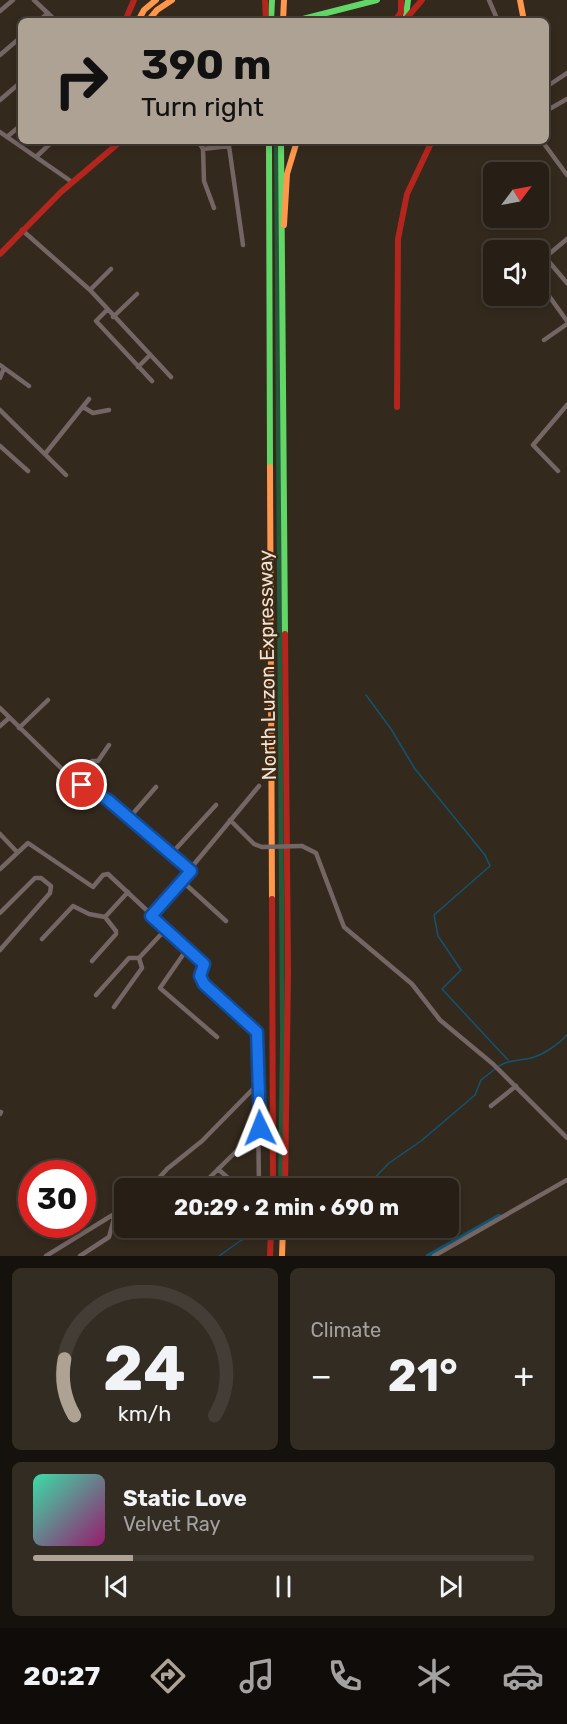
<!DOCTYPE html>
<html lang="en">
<head>
<meta charset="utf-8">
<style>
  body { margin:0; font-family:Rubik,sans-serif; background:#332c23; color:#f1f3f6; height:100vh; display:flex; flex-direction:column; font-size:22px; white-space:nowrap }
  * { box-sizing:border-box; margin:0 }
  p { font-size:20px; color:#a4a2a1 }
  .icon { flex:none; width:33px; height:33px; fill:none; stroke:currentColor; stroke-width:2; stroke-linecap:round; stroke-linejoin:round }
  .map { position:relative; height:1256px; overflow:hidden }
  .details { display:flex; flex-direction:column; gap:12px; padding:12px; background:#15110c; flex:1 }
  .details>* { flex:none }
  .banner { position:absolute; left:18px; top:18px; width:531px; height:126px; border-radius:9px; box-shadow:0 3px 9px #0003,0 0 0 2px #433d35; background:#aea295; color:#111; overflow:hidden }
  .needle { width:39px; rotate:58deg }
  .controls { position:absolute; left:483px; top:162px; display:grid; gap:12px }
  .controls a { display:grid; place-items:center; width:66px; height:66px; border-radius:9px; background:#271f16; box-shadow:0 3px 9px #0003,0 0 0 2px #433d35; font-size:30px }
  .speed { position:absolute; left:18px; top:1160px; display:flex; gap:12px; font-size:30px; font-weight:700; text-align:center }
  .speed>* { display:grid; place-content:center; width:78px; height:78px; border-radius:50%; background:#271f16; box-shadow:0 3px 9px #0003,0 0 0 2px #433d35; line-height:1 }
  .speed .limit { border:9px solid #d22; background:#fff; color:#111 }
  .pin { position:absolute; display:grid; place-items:center; width:51px; height:51px; color:#fff; margin:-26px; border:3px solid #fff; border-radius:50%; box-shadow:0 2px 6px #0007 }
  .me { position:absolute; width:66px; margin:-33px; rotate:358deg; stroke-linejoin:round; filter:drop-shadow(0 0 4px #0008) }
  .turn { display:flex; align-items:center; gap:21px; height:126px; padding:0 24px; font-size:27px }
  .turn .icon { width:78px; height:78px; stroke-width:2.5 }
  .turn b { display:block; font-size:42px; line-height:51px }
  .big { font-size:45px; font-weight:700; line-height:1.1 }
  .details .tile { flex:1; display:flex; flex-direction:column; justify-content:center; gap:9px; min-width:0; padding:0 21px; border-radius:9px; background:#332c23 }
  .details .dial { align-items:center; gap:0 }
  .dial svg { height:156px; overflow:visible; fill:none; stroke:#433d35; stroke-width:7; stroke-linecap:round; text-anchor:middle }
  .dial text { fill:#f1f3f6; stroke:none }
  .song { display:flex; align-items:center; gap:18px }
  .cover { width:72px; height:72px; border-radius:9px; background:linear-gradient(135deg,hsl(160 70% 55%),hsl(320 70% 35%)) }
  .played { height:6px; border-radius:3px; background:linear-gradient(90deg,#aea295 20%,#433d35 20%) }
  .keys { display:flex; justify-content:space-around; direction:ltr }
  .heat { display:flex; justify-content:space-between; align-items:center; font-size:33px; direction:ltr }
  .details .tiles { flex:1; display:grid; gap:12px; grid-template-columns:1fr 1fr }
  .tile:last-child { grid-column:span 2 }
  .trip { position:absolute; left:114px; top:1178px; width:345px; height:60px; border-radius:9px; background:#271f16; box-shadow:0 3px 9px #0003,0 0 0 2px #433d35; font-weight:700; line-height:60px; text-align:center }
  .menu { display:flex; height:96px; justify-content:space-around; align-items:center; background:#100c09; color:#a4a2a1 }
  .menu .icon { width:42px; height:42px }
  .menu .active { color:#aea295 }
  .menu b { font-size:27px; color:#f1f3f6 }
  .map>svg:first-child { display:block }
</style>
</head>
<body>
<div class="map">
<svg width="567" height="1256" viewBox="0 0 567 1256">
  <rect width="100%" height="100%" fill="#34291d"/>
  <path fill="#24593a" d="M274,141h5l6,899 -2,148h-5l2,-149z"/>
  <g fill="none" stroke-linecap="round" stroke-linejoin="round">
    <path stroke="#115473" stroke-width="1.5" d="M366,695l25,34 24,40 70,86 5,11 -56,49 4,21 23,34 -19,19 66,71
      M499,1066c11,-7 20,-5 32,-8 12,-3 28,-14 36,-23
      M365,1188l24,-25 32,-22 54,-46 6,-15 14,-11
      M219,1256l21,-15 29,-13"/>
    <path stroke="#115473" stroke-width="4.5" d="M428,1256l71,-40"/>
    <path stroke="#746664" stroke-width="4.5" d="M34,0l22,21
      M489,0l9,21
      M0,11l13,-11
      M39,21l9,-8
      M0,55l21,-18
      M546,87l21,-14
      M0,100l21,-18
      M546,111l21,-12
      M0,132l72,50
      M7,137l14,-12
      M166,141h1
      M198,141l5,8 26,-3 14,99
      M542,141l25,34
      M203,149l1,32 10,27
      M37,156l16,-15
      M22,230l68,60 81,87
      M545,257l22,26
      M538,271l4,-11 25,-21
      M538,277l6,12 23,32
      M90,290l21,-21
      M107,310l-11,11 56,60
      M113,317l24,-23
      M544,340l23,-16
      M0,365l29,21
      M138,367l12,-12
      M0,378l4,-10
      M83,407l10,6 16,-3
      M0,410l66,65
      M0,446l28,25
      M45,454l44,-55
      M558,471l-25,-26 34,-40
      M0,708l63,62 45,30 83,71
      M0,726l9,-8
      M19,728l29,-28
      M74,779l18,-18h6l11,-16
      M130,817l26,-30
      M230,820l24,24 8,3
      M0,834l17,18
      M302,846l14,7 28,74 68,57 28,36 53,44 74,74
      M172,853l44,-48
      M0,869l28,-26 65,44 10,-12 5,-1 96,90 -4,12 4,8 53,48 2,156
      M182,881l44,40
      M0,913l35,-35h6l10,8 -1,7 -50,57
      M151,916l108,-130
      M42,939l31,-33 16,8 16,3 23,-25
      M187,949l-27,39 57,49
      M92,961l24,-27v-3l-11,-14
      M96,995l33,-37h10l26,-28
      M114,1007l28,-39 -3,-10
      M491,1106l25,-20
      M0,1114l1,-2
      M218,1169l9,8 6,11
      M150,1188l17,-19 35,-28 56,-57
      M199,1188l61,-60
      M46,1256l78,-48
      M80,1256l29,-19 6,-22
      M434,1256l133,-76"/>
    <path stroke="#63d668" stroke-width="6" d="M406,16l2,-16
      M271,21l1,-21
      M295,21l82,-21
      M269,141l1,326
      M281,141l4,493"/>
    <path stroke="#ff974d" stroke-width="6" d="M520,0l4,21
      M138,21l6,-11 12,-10
      M148,21l9,-11 15,-10
      M283,21l1,-21
      M284,225l3,-51 10,-33
      M270,467l2,432
      M282,1256l1,-29"/>
    <path stroke="#b3261e" stroke-width="6" d="M265,0l1,21
      M125,21l9,-21
      M395,21l6,-9v-12
      M404,21l18,-21
      M0,254l61,-62 60,-51
      M397,407l1,-168 9,-45 25,-53
      M272,899l1,289
      M285,1188l3,-216 -3,-338
      M270,1256l1,-29"/>
    <path stroke="#746664" stroke-width="4.5" d="M262,847l40,-1"/>
  </g>
  <g fill="none" stroke-linecap="round" stroke-linejoin="round">
    <defs>
      <path id="route" d="M82,785l26,15 83,71 -40,45 53,48 -4,12 4,8 53,48 3,96"/>
    </defs>
    <use href="#route" stroke="#114b97" stroke-width="15"/>
    <use href="#route" stroke="#1a73e8" stroke-width="10"/>
  </g>
  <g text-anchor="middle" stroke-width="4.5" stroke-linejoin="round" paint-order="stroke">
    <g font-size="20" fill="#f0e3d6" stroke="#3d2914">
      <text transform="translate(267 665) rotate(-91)" y="7">North Luzon Expressway</text>
    </g>
  </g>
</svg>
<div class="controls">
<a><svg class="needle" viewBox="-14 -14 28 28"><path d="M0-13l5 13h-10z" fill="#e53935"/><path d="M0 13l5-13h-10z" fill="#a4a2a1"/></svg></a>
<a><svg class="icon" aria-label="sound" viewBox="0 0 24 24"><path d="M4 9h4l5-4v14l-5-4H4zM17 9q2 3 0 6"/></svg></a>
</div>
<div class="speed"><div class="limit">30</div></div>
<div class="pin" style="left:82px;top:785px;background:#d93025"><svg class="icon" aria-label="arrive" viewBox="0 0 24 24"><path d="M6 21V4h12l-3 4 3 4H6"/></svg></div>
<svg class="me" style="left:260px;top:1128px" viewBox="-20 -20 40 40"><path d="M0-17L14 15 0 8-14 15z" fill="#1a73e8" stroke="#fff" stroke-width="4"/></svg>
<div class="trip">20:29 · 2 min · 690 m</div>
<div class="banner">
<div class="turn"><svg class="icon" aria-label="right" viewBox="0 0 24 24"><path d="M7 20v-9h11M14 6l5 5-5 5"/></svg><div><b>390 m</b>Turn right</div></div>
</div>
</div>
<section class="details">
<div class="tiles">
<div class="tile dial"><svg viewBox="0 0 100 80">
<path d="M14 69A42 42 0 1 1 86 69"/>
<path d="M14 69A42 42 0 0 1 9 40" stroke="#aea295"/>
<text x="50" y="56" font-size="32" font-weight="700">24</text>
<text x="50" y="72" font-size="11">km/h</text>
</svg></div>
<div class="tile"><p>Climate</p>
<div class="heat"><a>−</a><b class="big">21°</b><a>+</a></div>
</div>
<div class="tile">
<div class="song"><i class="cover"></i><div><b>Static Love</b><p>Velvet Ray</p></div></div>
<div class="played"></div>
<div class="keys"><svg class="icon" aria-label="previous" viewBox="0 0 24 24"><path d="M18 5L8 12l10 7zM5 5v14"/></svg><svg class="icon" aria-label="pause" viewBox="0 0 24 24"><path d="M8 5v14M16 5v14"/></svg><svg class="icon" aria-label="next" viewBox="0 0 24 24"><path d="M6 5l10 7-10 7zM19 5v14"/></svg></div>
</div>
</div>
</section>
<nav class="menu">
<b>20:27</b>
<svg class="icon active" aria-label="directions" viewBox="0 0 24 24"><path d="M12 3l9 9-9 9-9-9zM9 14v-3h6M13 9l2 2-2 2"/></svg>
<svg class="icon" aria-label="music" viewBox="0 0 24 24"><path d="M9 18V5l10-2v13"/><circle cx="6" cy="18" r="3"/><circle cx="16" cy="16" r="3"/></svg>
<svg class="icon" aria-label="phone" viewBox="0 0 24 24"><path d="M5 4h4l2 5-3 2q2 4 5 5l2-3 5 2v4C11 20 4 13 5 4z"/></svg>
<svg class="icon" aria-label="climate" viewBox="0 0 24 24"><path d="M12 3v18M4 7l16 10M4 17L20 7"/></svg>
<svg class="icon" aria-label="car" viewBox="0 0 24 24"><path d="M5 17H2v-5l4-1 3-4h7l3 4 3 1v5h-3M9 17h6M6 11h13"/><circle cx="7" cy="17" r="2"/><circle cx="17" cy="17" r="2"/></svg>
</nav>
</body>
</html>
